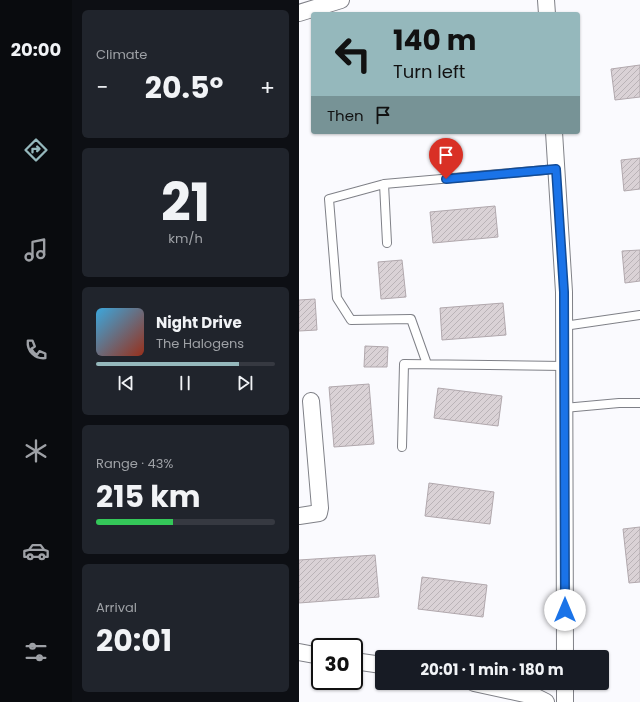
<!DOCTYPE html>
<html lang="en">
<head>
<meta charset="utf-8">
<style>
  body { margin:0; font-family:Poppins,sans-serif; background:#20242c; color:#f1f3f6; height:100vh; display:flex; flex-direction:column; font-size:15px; white-space:nowrap }
  * { box-sizing:border-box; margin:0 }
  p { font-size:13px; color:#9ea1a6 }
  .icon { flex:none; width:22px; height:22px; fill:none; stroke:currentColor; stroke-width:2; stroke-linecap:round; stroke-linejoin:round }
  .map { position:relative; flex:1; overflow:hidden }
  .drawer { display:flex; flex-direction:column; gap:10px; padding:10px; background:#0d0f14; width:227px }
  .drawer>* { flex:none }
  .banner { position:absolute; left:12px; top:12px; width:269px; height:122px; border-radius:4px; box-shadow:0 1px 3px #0004; background:#95b8bc; color:#111; overflow:hidden }
  .speed { position:absolute; left:12px; top:638px; display:flex; gap:8px; font-size:20px; font-weight:700; text-align:center }
  .speed>* { display:grid; place-content:center; width:52px; height:52px; border-radius:50%; background:#171b24; box-shadow:0 1px 3px #0004; line-height:1 }
  .speed .limit { border:2px solid #111; border-radius:6px; background:#fff; color:#111 }
  .pin { position:absolute; display:grid; place-items:center; width:34px; height:34px; color:#fff; margin:-41px -17px; border-radius:50% 50% 50% 0; rotate:-45deg; box-shadow:0 0 4px #0007 }
  .pin .icon { rotate:45deg }
  .me { position:absolute; width:44px; margin:-22px; rotate:0deg; stroke-linejoin:round; filter:drop-shadow(0 0 3px #0008) }
  .turn { display:flex; align-items:center; gap:14px; height:84px; padding:0 16px; font-size:18px }
  .turn .icon { width:52px; height:52px; stroke-width:2.5 }
  .turn b { display:block; font-size:28px; line-height:34px }
  .then { display:flex; align-items:center; height:38px; padding:0 16px; background:#0003; gap:8px; font-size:15px }
  .big { font-size:30px; font-weight:700; line-height:1.1 }
  .drawer .widget { flex:1; display:flex; flex-direction:column; justify-content:center; gap:6px; min-width:0; padding:0 14px; border-radius:6px; background:#20242c }
  .drawer .dial { align-items:center; gap:0 }
  .dial b { font-size:52px; line-height:1 }
  .song { display:flex; align-items:center; gap:12px }
  .cover { width:48px; height:48px; border-radius:6px; background:linear-gradient(135deg,hsl(200 70% 55%),hsl(10 70% 35%)) }
  .played { height:4px; border-radius:2px; background:linear-gradient(90deg,#95b8bc 80%,#363941 80%) }
  .keys { display:flex; justify-content:space-around; direction:ltr }
  .heat { display:flex; justify-content:space-between; align-items:center; font-size:22px; direction:ltr }
  .charge { height:6px; border-radius:3px; background:linear-gradient(90deg,#34c759 43%,#363941 0) }
  .trip { position:absolute; left:76px; top:650px; width:234px; height:40px; border-radius:4px; background:#171b24; box-shadow:0 1px 3px #0004; font-weight:700; line-height:40px; text-align:center }
  main { display:flex; flex:1; min-height:0 }
  .dock { display:flex; flex-direction:column; width:72px; justify-content:space-around; align-items:center; background:#090b0e; color:#9ea1a6 }
  .dock .icon { width:28px; height:28px }
  .dock .current { color:#95b8bc }
  .dock b { font-size:18px; color:#f1f3f6 }
  .map>svg:first-child { display:block }
</style>
</head>
<body>
<main>
<nav class="dock">
<b>20:00</b>
<svg class="icon current" aria-label="directions" viewBox="0 0 24 24"><path d="M12 3l9 9-9 9-9-9zM9 14v-3h6M13 9l2 2-2 2"/></svg>
<svg class="icon" aria-label="music" viewBox="0 0 24 24"><path d="M9 18V5l10-2v13"/><circle cx="6" cy="18" r="3"/><circle cx="16" cy="16" r="3"/></svg>
<svg class="icon" aria-label="phone" viewBox="0 0 24 24"><path d="M5 4h4l2 5-3 2q2 4 5 5l2-3 5 2v4C11 20 4 13 5 4z"/></svg>
<svg class="icon" aria-label="climate" viewBox="0 0 24 24"><path d="M12 3v18M4 7l16 10M4 17L20 7"/></svg>
<svg class="icon" aria-label="car" viewBox="0 0 24 24"><path d="M5 17H2v-5l4-1 3-4h7l3 4 3 1v5h-3M9 17h6M6 11h13"/><circle cx="7" cy="17" r="2"/><circle cx="17" cy="17" r="2"/></svg>
<svg class="icon" aria-label="filters" viewBox="0 0 24 24"><path d="M4 7h16M4 17h16"/><circle cx="9" cy="7" r="2"/><circle cx="15" cy="17" r="2"/></svg>
</nav>
<section class="drawer">
<div class="widget"><p>Climate</p>
<div class="heat"><a>−</a><b class="big">20.5°</b><a>+</a></div>
</div>
<div class="widget dial"><b>21</b><p>km/h</p></div>
<div class="widget">
<div class="song"><i class="cover"></i><div><b>Night Drive</b><p>The Halogens</p></div></div>
<div class="played"></div>
<div class="keys"><svg class="icon" aria-label="previous" viewBox="0 0 24 24"><path d="M18 5L8 12l10 7zM5 5v14"/></svg><svg class="icon" aria-label="pause" viewBox="0 0 24 24"><path d="M8 5v14M16 5v14"/></svg><svg class="icon" aria-label="next" viewBox="0 0 24 24"><path d="M6 5l10 7-10 7zM19 5v14"/></svg></div>
</div>
<div class="widget"><p>Range · 43%</p><b class="big">215 km</b><div class="charge"></div></div>
<div class="widget"><p>Arrival</p><b class="big">20:01</b></div>
</section>
<div class="map">
<svg width="341" height="702" viewBox="0 0 341 702">
  <defs>
    <pattern id="building-hatch" width="6" height="6" patternUnits="userSpaceOnUse"><rect width="6" height="6" fill="#dad2d6"/><path d="M-1 1l2-2M0 6l6-6M5 7l2-2" fill="none" stroke="#bab3b7"/></pattern>
  </defs>
  <rect width="100%" height="100%" fill="#fafafe"/>
  <path fill="url(#building-hatch)" stroke="#b1a8ad" d="M341,65v32l-25,3 -4,-31z
    M341,158v31l-16,2 -3,-31z
    M196,206l3,31 -65,6 -3,-31z
    M341,250v31l-15,2 -3,-32z
    M103,260l4,37 -25,2 -3,-37z
    M16,299l2,31 -18,1v-31z
    M204,303l3,32 -64,5 -2,-32z
    M66,346l23,1 -1,20h-23z
    M70,384l5,60 -40,3 -5,-60z
    M139,388l64,8 -4,30 -64,-8z
    M130,483l65,9 -4,32 -65,-8z
    M341,527v55l-11,1 -6,-54z
    M76,555l4,42 -80,6v-43z
    M123,577l65,8 -4,32 -65,-8z"/>
  <g fill="none" stroke-linecap="round" stroke-linejoin="round">
    <defs>
      <path id="service" d="M85,184l-55,15 8,99 14,22 60,-1 16,45
        M88,243l-3,-59 172,-15
        M265,326l76,-11
        M265,408l55,-5h21
        M103,447l2,-83 160,2"/>
      <path id="minor" d="M247,0l1,14
        M0,13l42,-13
        M255,132l10,160 1,365
        M0,516l20,-3 1,-5 -9,-107
        M0,652l21,4
        M55,661l28,4
        M175,683l60,13 12,6
        M266,683v19"/>
    </defs>
    <use href="#service" stroke="#7f8087" stroke-width="10"/>
    <use href="#minor" stroke="#7f8087" stroke-width="18"/>
    <use href="#service" stroke="#fff" stroke-width="8"/>
    <use href="#minor" stroke="#fff" stroke-width="16"/>
  </g>
  <g fill="none" stroke-linecap="round" stroke-linejoin="round">
    <defs>
      <path id="route" d="M147,179l110,-10 8,123 1,318"/>
    </defs>
    <use href="#route" stroke="#114b97" stroke-width="10"/>
    <use href="#route" stroke="#1a73e8" stroke-width="7"/>
  </g>
</svg>
<div class="speed"><div class="limit">30</div></div>
<div class="pin" style="left:147px;top:179px;background:#d93025"><svg class="icon" aria-label="arrive" viewBox="0 0 24 24"><path d="M6 21V4h12l-3 4 3 4H6"/></svg></div>
<svg class="me" style="left:266px;top:610px" viewBox="-20 -20 40 40"><circle r="19" fill="#fff"/><path d="M0-13L10 11 0 6-10 11z" fill="#1a73e8"/></svg>
<div class="trip">20:01 · 1 min · 180 m</div>
<div class="banner">
<div class="turn"><svg class="icon" aria-label="left" viewBox="0 0 24 24"><path d="M17 20v-9H6M10 6l-5 5 5 5"/></svg><div><b>140 m</b>Turn left</div></div>
<div class="then">Then<svg class="icon" aria-label="arrive" viewBox="0 0 24 24"><path d="M6 21V4h12l-3 4 3 4H6"/></svg></div>
</div>
</div>
</main>
</body>
</html>
